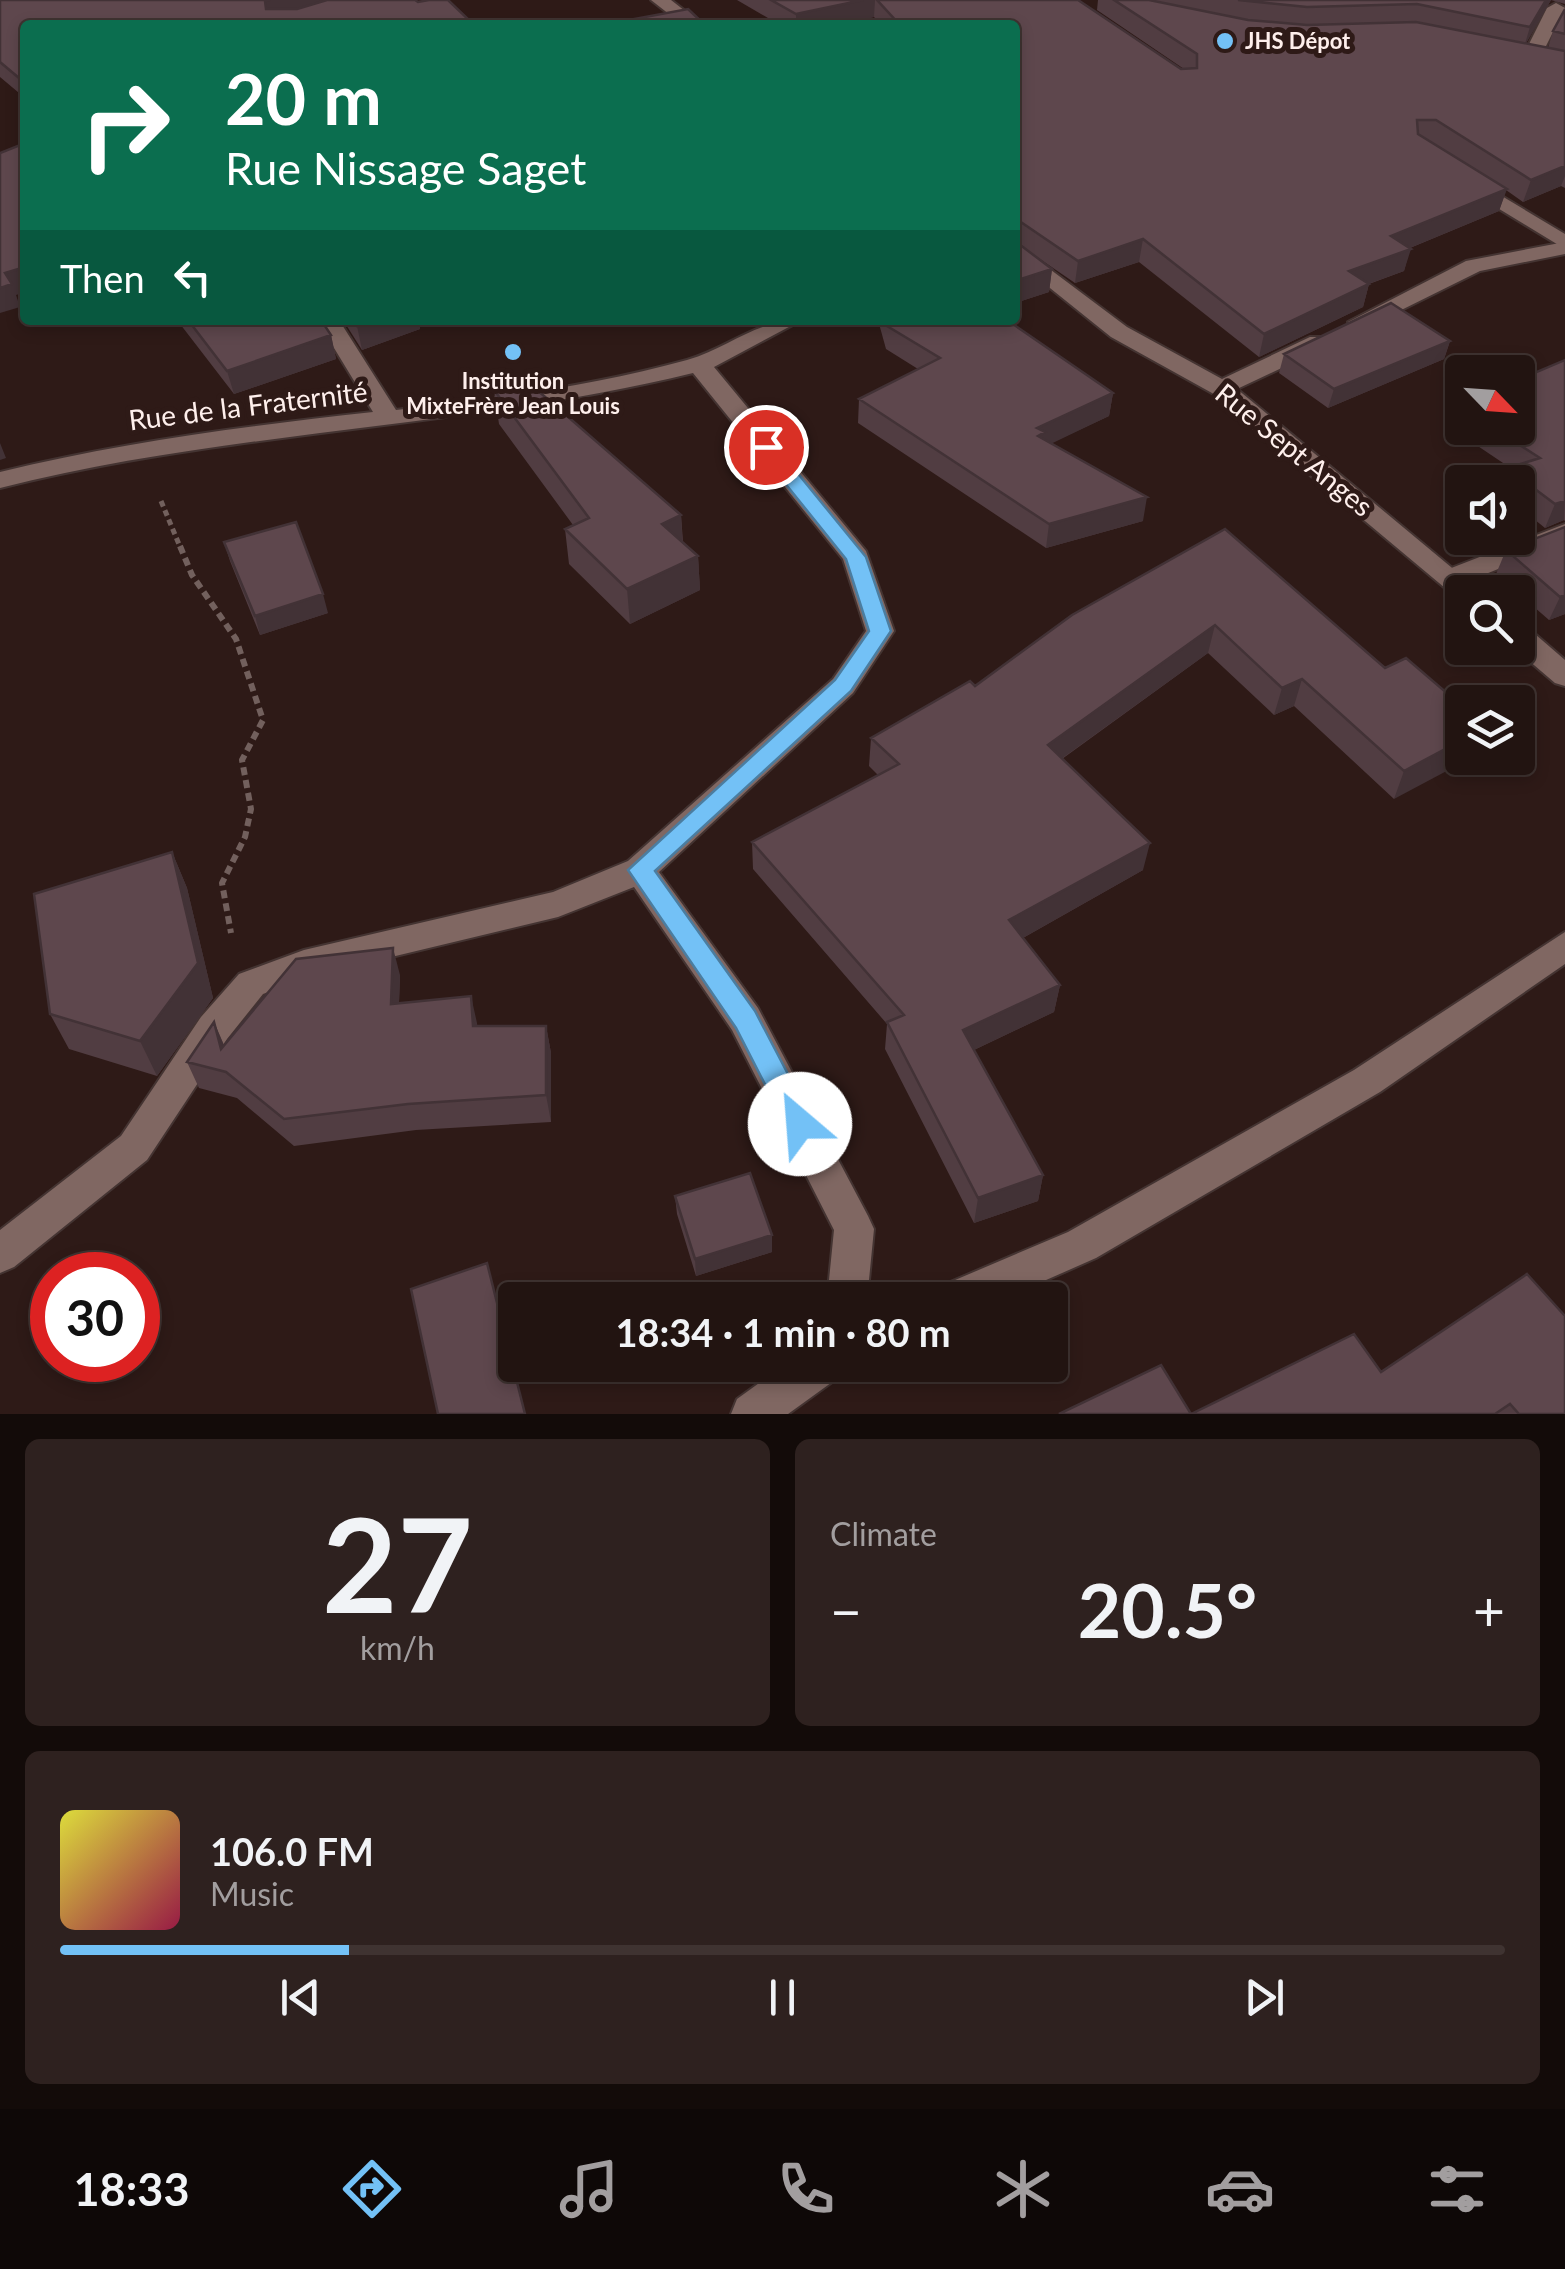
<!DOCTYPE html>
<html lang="en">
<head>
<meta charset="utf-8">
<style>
  body { margin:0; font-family:Lato,sans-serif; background:#2e211f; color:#f1f3f6; height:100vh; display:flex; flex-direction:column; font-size:38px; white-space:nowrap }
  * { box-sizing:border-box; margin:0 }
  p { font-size:32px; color:#a29e9f }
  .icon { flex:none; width:55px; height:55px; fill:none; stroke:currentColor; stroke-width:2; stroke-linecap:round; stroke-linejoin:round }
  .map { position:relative; height:1414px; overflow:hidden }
  .side { display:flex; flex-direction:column; gap:25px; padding:25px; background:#130b09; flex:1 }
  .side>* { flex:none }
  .guide { position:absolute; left:20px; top:20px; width:1000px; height:305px; border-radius:10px; box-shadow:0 5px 15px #0003,0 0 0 2px #3f3331; background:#0b6e4f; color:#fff; overflow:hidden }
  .needle { width:65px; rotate:115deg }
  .fabs { position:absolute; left:1445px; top:355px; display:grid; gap:20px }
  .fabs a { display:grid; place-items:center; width:90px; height:90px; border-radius:10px; background:#221411; box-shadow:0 5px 15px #0003,0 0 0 2px #3f3331; font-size:50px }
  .speed { position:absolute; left:30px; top:1252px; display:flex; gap:20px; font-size:50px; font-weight:700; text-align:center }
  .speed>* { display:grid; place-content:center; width:130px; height:130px; border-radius:50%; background:#221411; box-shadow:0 5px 15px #0003,0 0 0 2px #3f3331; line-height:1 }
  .speed .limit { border:15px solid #d22; background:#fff; color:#111 }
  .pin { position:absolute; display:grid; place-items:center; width:85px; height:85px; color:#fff; margin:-42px; border:5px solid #fff; border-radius:50%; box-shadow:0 2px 10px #0007 }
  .me { position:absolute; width:110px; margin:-55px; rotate:333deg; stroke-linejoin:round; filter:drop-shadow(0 0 8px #0008) }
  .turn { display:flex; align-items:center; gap:35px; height:210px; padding:0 40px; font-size:45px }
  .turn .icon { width:130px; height:130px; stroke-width:2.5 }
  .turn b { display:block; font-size:70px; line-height:85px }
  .then { display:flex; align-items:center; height:95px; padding:0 40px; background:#0003; gap:20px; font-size:38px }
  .big { font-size:75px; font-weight:700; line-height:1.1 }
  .side .widget { flex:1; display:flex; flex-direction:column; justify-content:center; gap:15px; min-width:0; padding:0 35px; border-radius:15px; background:#2e211f }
  .side .dial { align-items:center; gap:0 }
  .dial b { font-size:130px; line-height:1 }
  .song { display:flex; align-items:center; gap:30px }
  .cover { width:120px; height:120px; border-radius:15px; background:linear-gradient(135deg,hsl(60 70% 55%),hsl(340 70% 35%)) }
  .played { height:10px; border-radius:5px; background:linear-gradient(90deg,#73c1f6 20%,#3f3331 20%) }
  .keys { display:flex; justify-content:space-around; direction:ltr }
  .heat { display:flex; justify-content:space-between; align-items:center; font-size:55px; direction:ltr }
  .side .tiles { flex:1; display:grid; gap:25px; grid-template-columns:1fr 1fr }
  .widget:last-child { grid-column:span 2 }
  .trip { position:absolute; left:498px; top:1282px; width:570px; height:100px; border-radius:10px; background:#221411; box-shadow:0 5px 15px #0003,0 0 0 2px #3f3331; font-weight:700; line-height:100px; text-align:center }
  .tabs { display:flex; height:160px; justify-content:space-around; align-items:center; background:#0e0807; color:#a29e9f }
  .tabs .icon { width:70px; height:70px }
  .tabs .selected { color:#73c1f6 }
  .tabs b { font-size:45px; color:#f1f3f6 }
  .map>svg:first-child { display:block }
</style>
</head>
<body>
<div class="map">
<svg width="1565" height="1414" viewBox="0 0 1565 1414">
  <rect width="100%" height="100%" fill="#2e1a17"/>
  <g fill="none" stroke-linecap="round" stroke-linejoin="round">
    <defs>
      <path id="lane" d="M1556,3l9,5 -24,48 -15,4 -3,-4 24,-48z
        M1470,177l95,57v15l-102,-62 -3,-4z
        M1565,524v18l-104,42 -10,3 -14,-9 4,-6z"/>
      <path id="street" d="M651,0h20l32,25h-20z
        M1565,242v12l-85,17 -113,56h-16l-3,-5 118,-61z
        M1015,243l112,84 95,52 88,-42h16v10l-89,42 244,203h-19v8l-5,-2 -245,-205 -101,-56 -96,-77z
        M317,320h22l57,90c98,-11 196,-24 291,-50 44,-13 68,-40 115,-40l-88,47 152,184 28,80 -41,62 -194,179 99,136 110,208 6,13 -7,71h-40l7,-70 -102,-200 -98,-143 -76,30 -250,60 -45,17 -36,45 -80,121 -133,107 -14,6v-43l121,-94 80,-119 38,-43 65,-24 249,-58 75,-31 205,-182 33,-48 -23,-72 -150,-186c-229,56 -464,57 -693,115v-16c123,-30 247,-46 373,-60z
        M1518,625l10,3 37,32v26l-10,-3 -41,-35z
        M1565,932v32l-185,128 -284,166 -95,42h-66l6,-14 127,-54 286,-162z
        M784,1365h57l-6,15 -47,34h-57l6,-15z"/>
    </defs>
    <use href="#lane" stroke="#443432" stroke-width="4"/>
    <use href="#street" stroke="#443432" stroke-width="4"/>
    <path stroke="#72605d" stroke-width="5" stroke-dasharray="6 4" stroke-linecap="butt" d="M161,501l20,48"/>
    <path stroke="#72605d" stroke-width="6" stroke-dasharray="8 5" stroke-linecap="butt" d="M180,546l12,29 44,64 27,81 -21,40 9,49 -6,28 -23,46 9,50"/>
    <use href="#lane" fill="#806762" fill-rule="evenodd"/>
    <use href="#street" fill="#806762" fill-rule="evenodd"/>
  </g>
  <path fill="#513d42" d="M0,0l418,2 55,22 -448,1v73l-25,-21z
    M737,0h341l103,69h3l-87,-59 1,-10h467v4l-14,-4 -25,43 22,5 5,-17 12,-22v179l-4,-2 -38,16 -17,-12 -7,21 -89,37 -6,23 -35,13 -6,23 -104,50 -120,-95 -64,21 -41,-28 18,14 -3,23 -34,11v-278h-134l-7,-8 -35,8h-59z
    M177,320h144l10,15 5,24 -102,35z
    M343,320h76l1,9 -58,21z
    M878,320h129l106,73 -4,23 -58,27 92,78 -97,27 -188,-125 1,-24 59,-30 -32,-20z
    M1450,341l-6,18 -116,49 -49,-35 5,-19z
    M1565,360v161l-1,-1 -19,8 -27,-22v-24h-17l6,-14 2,-1 -58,-39 7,-23 4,-2v25h56z
    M494,390l187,125 2,27 15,14 2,34 -70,34 -61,-60 -4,-35 8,-4 -74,-101z
    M1565,527v87l-16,6 -53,-46 10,-24z
    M1225,529l160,139 77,38 -68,93 -100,-93 -20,9 -66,-62 -146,106 81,111 -120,68 37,47 -6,27 -80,38 69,125 -5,26 -64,22 -89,-174 2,-25 -134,-155 -1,-27 126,-67 -9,-9 2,-28 104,-52z
    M224,542l104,71 -68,22 -30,-74z
    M172,852l15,36 26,110 -56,78 -88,-27 -19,-35z
    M400,975l-1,28 78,23h69l5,27v69l-135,8 -122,16 -57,-48 -38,-10 -12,-26 27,-40 10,23z
    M675,1196l97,56 -76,24 -19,-62z
    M1381,1372l184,42h-374z"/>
  <path fill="#423236" d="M270,0h76l-76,25 -5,-24z
    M863,0h12l-1,17 -35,8h-43v-11z
    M1546,0h5l-27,47 6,-20z
    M1565,166v10l-4,10 -38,16 8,-22z
    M1507,189l-8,22 -104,43 16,-5 -7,22 -61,22 6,-22 42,-35z
    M1143,239l-4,23 -64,21 3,-22z
    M25,267v25l-9,3 4,12 -20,6v-25l5,-15z
    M1052,269l-3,23 -34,11v-22z
    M1369,284l-6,23 -104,50 5,-23z
    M376,320h43l1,9 -58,21 -5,-24z
    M331,335l5,24 -102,35 -7,-23z
    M1450,341l-6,18 -116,49 6,-19z
    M1113,393l-4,23 -73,35 1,-23z
    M0,443l6,15 -6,2z
    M1147,497l-4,24 -97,27 3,-24z
    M1565,501l-1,19 -19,8 10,-24z
    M681,515l2,35 -21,-26z
    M698,556l2,34 -70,34 -3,-35z
    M323,594l5,19 -68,22 -5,-19z
    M1565,595v19l-16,6 11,-23z
    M1215,625l-7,28 -165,119 5,-27z
    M1302,679l-8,27 -20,9 8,-27z
    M1462,740v18h9l-77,41 10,-28z
    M1150,843l-7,27 -138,78 4,-28z
    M172,852l15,36 26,110 -56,78 -17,-35z
    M393,948l7,27 -2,55 -7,-26z
    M1060,985l-6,27 -95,45 4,-27z
    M471,996l6,27 3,30 -7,-27z
    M214,1022l11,26 -4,1z
    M546,1026l5,27v69l-5,-27z
    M1043,1175l-5,26 -64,22 4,-25z
    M772,1235v17l-76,24 -1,-17z"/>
  <path fill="#5e474d" stroke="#423236" stroke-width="2.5" d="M0,0h270l-5,1 1,8h31l30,-9h88l3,2 11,-2h19l25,24 28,-4 3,5h-479v58l-25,-21z
    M771,0h92l-67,14z
    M877,0h201l103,69 16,-1v-14l-83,-54h35l99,20 59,5 109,-3 149,29v115l-34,14 -95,-60h-19l1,14 89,55 -116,47 20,13 -62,22 20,13 -105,50 -121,-95 -65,22 -63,-43v-193h-115z
    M1238,0h308l-16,27 -113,-23 -110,3z
    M688,9l17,16h-103z
    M1565,9v25l-12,-3z
    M25,143v124l-20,6 7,11 -12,4v-135z
    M1015,235v6l37,28 -37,12z
    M1391,303l59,38 -116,48 -50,-35z
    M188,320h133l10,15 -104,36z
    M353,320h23l-19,6z
    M886,320h121l106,73 -76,35 8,4 -7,4 109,61 -98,27 -190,-125 81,-41 -53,-32z
    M1565,360v141l-10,3 -48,-36 33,-10 -47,-30h25v-48z
    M521,376l160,139 -19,9 36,32 -71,33 -62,-60 24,-11 -95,-128 14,-13z
    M296,522l27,72 -68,22 -31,-74z
    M1565,527v68l-5,2 -54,-47z
    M1225,529l160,139 21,-10 56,48v34l-58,31 -102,-92 -20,9 -67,-63 -167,120 102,98 -141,77 51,65 -97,45 80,145 -65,23 -91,-176 17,-7 -152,-173 147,-78 -28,-26 99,-57 5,5 97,-71z
    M172,852l26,111 -58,78 -90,-27 -16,-120z
    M393,948l-2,56 80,-8 2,30h73v69l-138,9 -124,15 -58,-47 -39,-10 27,-40 7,27 75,-90z
    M750,1173l22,62 -77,24 -20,-63z
    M487,1263l38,151h-87l-27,-125z
    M1527,1274l38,42v98h-46l-9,-10 -15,10h-304l163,-80 27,38z
    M1161,1365l30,49h-132z"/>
  <path fill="#73c1f6" stroke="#4b7da0" stroke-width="2.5" d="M759,443h14l93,114 25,74 -40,60 -196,180 100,140 59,113 -4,9 -10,4 -10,-4 -54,-105 -108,-158 207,-190 34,-49 -23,-72 -87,-108z"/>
  <g fill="#73c1f6" stroke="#2e1a17" stroke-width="4">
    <circle cx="1225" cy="41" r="10"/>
    <circle cx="513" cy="352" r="10"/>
  </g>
  <g text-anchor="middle" stroke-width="10" stroke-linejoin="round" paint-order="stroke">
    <g font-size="22" font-weight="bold" fill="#feefec" stroke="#2e1a17" text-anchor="start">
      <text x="1245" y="49">JHS Dépot</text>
      <text x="513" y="389" text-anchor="middle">Institution<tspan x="513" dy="25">MixteFrère Jean Louis</tspan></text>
    </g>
    <g font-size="28" fill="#feefec" stroke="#2e1a17">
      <text transform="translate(248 406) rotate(-7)" y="10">Rue de la Fraternité</text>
      <text transform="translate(1294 450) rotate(39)" y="10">Rue Sept Anges</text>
    </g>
  </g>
</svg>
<div class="fabs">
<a><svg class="needle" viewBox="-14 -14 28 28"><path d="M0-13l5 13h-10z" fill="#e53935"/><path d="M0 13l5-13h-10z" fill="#a29e9f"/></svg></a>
<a><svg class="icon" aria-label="sound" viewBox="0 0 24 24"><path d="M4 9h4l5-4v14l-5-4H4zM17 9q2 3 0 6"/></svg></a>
<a><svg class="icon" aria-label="search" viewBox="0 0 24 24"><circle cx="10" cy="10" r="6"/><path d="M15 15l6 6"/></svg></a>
<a><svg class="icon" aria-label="layers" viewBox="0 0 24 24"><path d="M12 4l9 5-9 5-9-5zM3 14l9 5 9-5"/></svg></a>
</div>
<div class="speed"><div class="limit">30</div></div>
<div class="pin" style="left:766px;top:447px;background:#d93025"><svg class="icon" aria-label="arrive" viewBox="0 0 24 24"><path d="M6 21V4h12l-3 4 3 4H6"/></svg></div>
<svg class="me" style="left:800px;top:1124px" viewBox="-20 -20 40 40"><circle r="19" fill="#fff"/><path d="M0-13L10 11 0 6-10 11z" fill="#73c1f6"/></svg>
<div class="trip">18:34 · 1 min · 80 m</div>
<div class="guide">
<div class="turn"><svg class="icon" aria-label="right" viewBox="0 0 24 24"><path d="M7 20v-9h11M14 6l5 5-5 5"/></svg><div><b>20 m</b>Rue Nissage Saget</div></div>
<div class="then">Then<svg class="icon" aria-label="left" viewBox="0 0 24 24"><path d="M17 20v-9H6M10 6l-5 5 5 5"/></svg></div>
</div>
</div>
<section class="side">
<div class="tiles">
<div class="widget dial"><b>27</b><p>km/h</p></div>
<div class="widget"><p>Climate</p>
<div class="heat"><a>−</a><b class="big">20.5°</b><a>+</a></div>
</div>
<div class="widget">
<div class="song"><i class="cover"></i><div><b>106.0 FM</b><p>Music</p></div></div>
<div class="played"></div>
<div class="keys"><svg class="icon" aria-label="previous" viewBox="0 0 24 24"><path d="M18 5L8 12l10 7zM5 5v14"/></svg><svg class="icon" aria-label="pause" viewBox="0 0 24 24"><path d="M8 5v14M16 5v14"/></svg><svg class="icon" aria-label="next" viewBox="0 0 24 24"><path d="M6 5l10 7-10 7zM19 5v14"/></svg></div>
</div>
</div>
</section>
<nav class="tabs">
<b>18:33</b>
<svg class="icon selected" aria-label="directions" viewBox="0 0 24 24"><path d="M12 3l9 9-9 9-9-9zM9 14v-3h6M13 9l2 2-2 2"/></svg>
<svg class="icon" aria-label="music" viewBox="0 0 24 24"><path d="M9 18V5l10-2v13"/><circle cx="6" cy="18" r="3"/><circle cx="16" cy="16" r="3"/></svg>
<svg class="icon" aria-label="phone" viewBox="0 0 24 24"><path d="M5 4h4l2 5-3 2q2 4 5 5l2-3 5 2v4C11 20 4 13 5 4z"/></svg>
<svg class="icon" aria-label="climate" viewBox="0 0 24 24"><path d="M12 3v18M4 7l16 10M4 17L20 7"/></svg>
<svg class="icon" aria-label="car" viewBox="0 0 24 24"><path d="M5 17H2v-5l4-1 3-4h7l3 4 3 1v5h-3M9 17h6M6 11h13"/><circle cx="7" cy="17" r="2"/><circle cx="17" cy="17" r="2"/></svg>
<svg class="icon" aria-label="filters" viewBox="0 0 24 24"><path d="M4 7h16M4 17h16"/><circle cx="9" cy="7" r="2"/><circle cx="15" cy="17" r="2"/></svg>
</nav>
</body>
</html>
